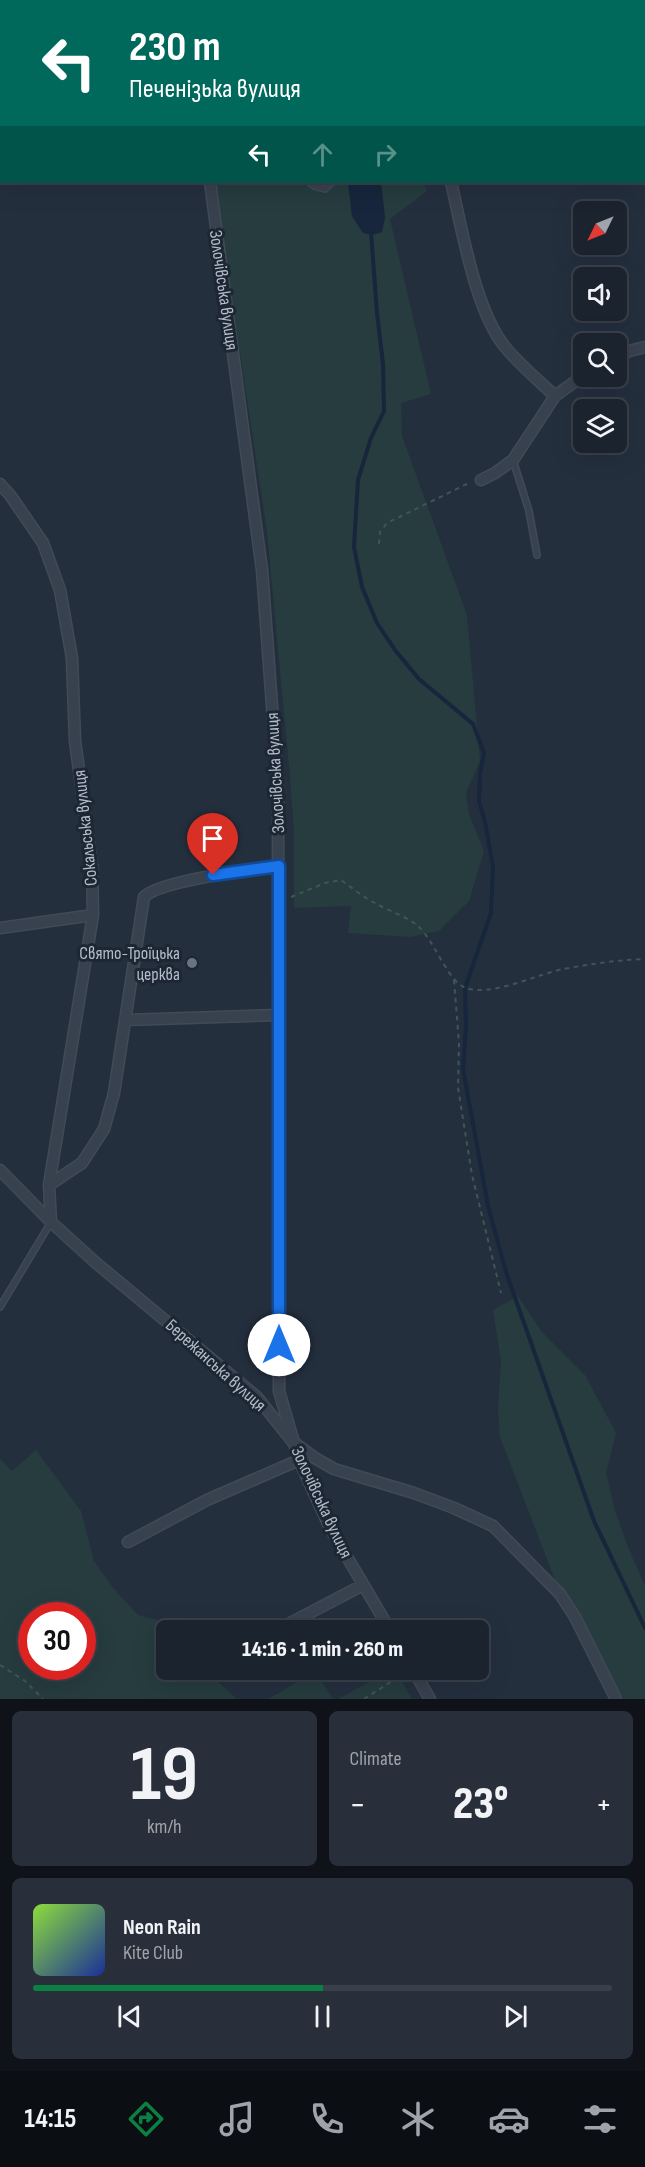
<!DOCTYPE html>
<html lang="en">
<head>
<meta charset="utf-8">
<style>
  body { margin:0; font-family:"Sofia Sans Condensed",sans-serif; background:#282f3a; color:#f1f3f6; height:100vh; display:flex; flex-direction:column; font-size:22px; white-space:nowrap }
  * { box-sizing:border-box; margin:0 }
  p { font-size:20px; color:#a0a4aa }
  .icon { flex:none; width:33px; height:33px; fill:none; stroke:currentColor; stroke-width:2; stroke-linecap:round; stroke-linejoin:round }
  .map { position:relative; height:1699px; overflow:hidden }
  .drawer { display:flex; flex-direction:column; gap:12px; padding:12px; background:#0f1319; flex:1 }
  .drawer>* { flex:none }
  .top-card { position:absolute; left:0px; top:0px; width:645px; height:183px; box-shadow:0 6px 24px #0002,0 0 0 2px #39404a; background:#00695c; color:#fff; overflow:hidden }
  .needle { width:39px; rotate:227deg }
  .fabs { position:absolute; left:573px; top:201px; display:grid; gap:12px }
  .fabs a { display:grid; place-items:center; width:54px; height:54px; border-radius:9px; background:#1b232e; box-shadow:0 6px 24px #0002,0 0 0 2px #39404a; font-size:30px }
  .speed { position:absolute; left:18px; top:1602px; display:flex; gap:12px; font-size:30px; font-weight:700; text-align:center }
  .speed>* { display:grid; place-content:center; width:78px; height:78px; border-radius:50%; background:#1b232e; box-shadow:0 6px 24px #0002,0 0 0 2px #39404a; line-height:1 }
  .speed .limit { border:9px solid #d22; background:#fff; color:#111 }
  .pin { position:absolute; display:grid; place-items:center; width:51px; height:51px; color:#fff; margin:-62px -26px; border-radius:50% 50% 50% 0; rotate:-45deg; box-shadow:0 0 6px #0007 }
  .pin .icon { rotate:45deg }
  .me { position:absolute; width:66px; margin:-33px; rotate:0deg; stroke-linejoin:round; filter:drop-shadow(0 0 4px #0008) }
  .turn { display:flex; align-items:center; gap:21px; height:126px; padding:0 30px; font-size:27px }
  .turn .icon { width:78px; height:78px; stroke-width:2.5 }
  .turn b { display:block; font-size:42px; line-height:51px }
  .lanes { display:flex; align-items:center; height:57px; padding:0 30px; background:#0003; justify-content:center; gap:30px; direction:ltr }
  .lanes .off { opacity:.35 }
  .big { font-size:45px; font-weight:800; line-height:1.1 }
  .drawer .widget { flex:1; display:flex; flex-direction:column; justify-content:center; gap:9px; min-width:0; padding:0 21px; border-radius:9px; background:#282f3a }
  .drawer .dial { align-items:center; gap:0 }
  .dial b { font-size:78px; line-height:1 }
  .song { display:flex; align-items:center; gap:18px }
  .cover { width:72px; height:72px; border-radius:9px; background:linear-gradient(135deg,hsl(90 70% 55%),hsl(230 70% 35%)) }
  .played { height:6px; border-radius:3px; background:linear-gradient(90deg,#0b8043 50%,#39404a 50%) }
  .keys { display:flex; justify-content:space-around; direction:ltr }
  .heat { display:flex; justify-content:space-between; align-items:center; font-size:33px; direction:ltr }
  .drawer .tiles { flex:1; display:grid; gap:12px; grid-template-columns:1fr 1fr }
  .widget:last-child { grid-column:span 2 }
  .trip { position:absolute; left:156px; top:1620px; width:333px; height:60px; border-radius:9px; background:#1b232e; box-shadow:0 6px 24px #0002,0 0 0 2px #39404a; font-weight:800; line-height:60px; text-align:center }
  .dock { display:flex; height:96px; justify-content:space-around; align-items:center; background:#0b0e12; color:#a0a4aa }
  .dock .icon { width:42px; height:42px }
  .dock .on { color:#0b8043 }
  .dock b { font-size:27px; color:#f1f3f6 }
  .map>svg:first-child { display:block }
</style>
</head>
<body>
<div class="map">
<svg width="645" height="1699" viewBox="0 0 645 1699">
  <rect width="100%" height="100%" fill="#242f3e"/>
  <path fill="#263c3f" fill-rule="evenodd" d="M206,182h142l4,34 5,8 28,-6 -4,-36h42l4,9 -37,28 41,175 -30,9 1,33 65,179 13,146 -14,32 3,21 15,37 -15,50 -30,30 -29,6 -62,-4 3,-27 -57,2v-76l-4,-55 -23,-245 -27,-179 -15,-42z
    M518,1296l24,36 43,43 31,58 -10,40 9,37 11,32 19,44v113h-21l-67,-114 -57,-148 -2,-28 3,-48 -8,-51z
    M36,1450l45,61 13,50 20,28 24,26 28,7 7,8h-7v40h39l32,29h-237v-240l12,12zM32,1616h50v50h-50z
    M391,1670h4l17,29h-74z
    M316,1671l17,28h-65z"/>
  <path fill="#17263c" d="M348,182h33l4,36 -3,14 -10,3 -9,-2 -11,-17z"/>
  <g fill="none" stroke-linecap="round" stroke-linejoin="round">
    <path stroke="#17263c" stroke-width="4" d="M352,0v2
      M371,232l6,81 6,51 1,47 -13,27 -13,42 -4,67 8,40 15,36 18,27 24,29 54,45 11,29 -4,21 -1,27 6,21 8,45 -2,46 -26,75 1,38 -3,43 25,137 18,66 88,249 51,107"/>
    <defs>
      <path id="lane" d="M309,182l5,4 11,3 7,-7
        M513,460l16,51 8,44
        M0,1307l51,-85"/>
      <path id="street" d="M183,0v2
        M406,2v-2
        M0,42l2,2
        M644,52l1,-1
        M210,182l52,388 16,217 1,604 20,69 31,68 60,102
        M451,182c11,47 24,128 54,165 15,18 33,33 50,49
        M616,358l13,-7 16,-4
        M481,480l14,-7 18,-13 42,-64 29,-21
        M0,484l10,11 33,48 17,47 12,68 3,83 17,125 1,49 -44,270 2,37
        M0,928l93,-13
        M126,1020l152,-5
        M0,1170l51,52 44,40 162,135 35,44 23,17 19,11 80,24 40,15 39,18 67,68 15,23 41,82
        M49,1185l33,-22 22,-34 10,-36 30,-196c15,-16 109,-28 135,-31
        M128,1542l79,-42 92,-40
        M277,1630l86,-45
        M413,1670l17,29"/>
    </defs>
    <use href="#lane" stroke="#414a57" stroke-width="8"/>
    <use href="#street" stroke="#414a57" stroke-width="13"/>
    <path stroke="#3f5557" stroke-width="2" stroke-dasharray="4.5 4.5" stroke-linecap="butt" d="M379,544l1,-12 7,-9 82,-40
      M291,897l34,-14 16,-3c11,8 22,17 34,23 14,8 33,14 44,24 16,15 29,55 47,61 25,9 72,-14 97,-19 28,-5 54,-9 82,-10
      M454,980l5,63 -1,45 14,87 29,118
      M0,1665l25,16 18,18
      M364,1699l39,-25"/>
    <use href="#lane" stroke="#38414e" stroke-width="5"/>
    <use href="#street" stroke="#38414e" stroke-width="10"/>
  </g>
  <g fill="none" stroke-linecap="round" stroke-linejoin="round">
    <defs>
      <path id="route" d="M213,875l66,-9v479"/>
    </defs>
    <use href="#route" stroke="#114b97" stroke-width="15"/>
    <use href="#route" stroke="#1a73e8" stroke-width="10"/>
  </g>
  <circle fill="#6b7280" stroke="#1d2633" stroke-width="2" cx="192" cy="963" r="6"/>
  <g text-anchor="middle" stroke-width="6" stroke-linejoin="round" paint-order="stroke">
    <g font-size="18" fill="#b4bcc9" stroke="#1d2633">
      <text transform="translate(224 290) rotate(82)" y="6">Золочівська вулиця</text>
      <text transform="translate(275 773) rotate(-93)" y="6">Золочівська вулиця</text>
      <text transform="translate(85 828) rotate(-96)" y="6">Сокальська вулиця</text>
      <text transform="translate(216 1365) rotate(42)" y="6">Бережанська вулиця</text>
      <text transform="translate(322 1502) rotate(65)" y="6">Золочівська вулиця</text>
    </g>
    <g font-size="18" fill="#b4bcc9" stroke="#1d2633" text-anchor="end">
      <text x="180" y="959">Свято-Троїцька<tspan x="180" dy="21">церква</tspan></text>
    </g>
  </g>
</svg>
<div class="fabs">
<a><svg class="needle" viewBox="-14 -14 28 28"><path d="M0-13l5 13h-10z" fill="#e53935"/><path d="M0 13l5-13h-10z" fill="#a0a4aa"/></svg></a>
<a><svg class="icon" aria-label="sound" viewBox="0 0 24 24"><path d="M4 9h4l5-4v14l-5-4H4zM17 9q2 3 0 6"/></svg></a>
<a><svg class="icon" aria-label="search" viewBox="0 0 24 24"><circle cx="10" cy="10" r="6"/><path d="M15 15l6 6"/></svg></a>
<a><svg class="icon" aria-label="layers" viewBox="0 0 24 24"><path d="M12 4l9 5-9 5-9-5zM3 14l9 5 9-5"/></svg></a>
</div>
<div class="speed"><div class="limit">30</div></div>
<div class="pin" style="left:213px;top:875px;background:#d93025"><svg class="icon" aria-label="arrive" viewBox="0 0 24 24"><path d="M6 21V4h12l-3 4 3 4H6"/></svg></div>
<svg class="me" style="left:279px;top:1345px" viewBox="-20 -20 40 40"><circle r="19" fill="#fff"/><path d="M0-13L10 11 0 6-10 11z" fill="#1a73e8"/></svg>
<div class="trip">14:16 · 1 min · 260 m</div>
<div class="top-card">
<div class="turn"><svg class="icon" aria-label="left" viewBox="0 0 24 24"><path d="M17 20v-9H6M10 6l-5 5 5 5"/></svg><div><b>230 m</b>Печенізька вулиця</div></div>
<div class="lanes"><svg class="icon" aria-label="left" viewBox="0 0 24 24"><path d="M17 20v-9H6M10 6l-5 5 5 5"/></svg><svg class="icon off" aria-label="ahead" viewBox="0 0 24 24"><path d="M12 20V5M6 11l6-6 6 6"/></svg><svg class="icon off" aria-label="right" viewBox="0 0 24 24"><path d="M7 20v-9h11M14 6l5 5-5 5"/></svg></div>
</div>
</div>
<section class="drawer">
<div class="tiles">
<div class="widget dial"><b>19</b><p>km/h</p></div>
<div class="widget"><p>Climate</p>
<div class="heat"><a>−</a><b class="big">23°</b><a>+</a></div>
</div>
<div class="widget">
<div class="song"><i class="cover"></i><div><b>Neon Rain</b><p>Kite Club</p></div></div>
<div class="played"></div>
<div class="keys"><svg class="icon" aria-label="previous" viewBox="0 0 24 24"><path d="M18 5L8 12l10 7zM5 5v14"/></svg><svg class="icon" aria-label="pause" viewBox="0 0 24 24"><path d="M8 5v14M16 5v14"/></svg><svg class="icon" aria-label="next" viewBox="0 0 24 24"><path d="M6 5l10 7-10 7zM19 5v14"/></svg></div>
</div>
</div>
</section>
<nav class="dock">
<b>14:15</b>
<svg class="icon on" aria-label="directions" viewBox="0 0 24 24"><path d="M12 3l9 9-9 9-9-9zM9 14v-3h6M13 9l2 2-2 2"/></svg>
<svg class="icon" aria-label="music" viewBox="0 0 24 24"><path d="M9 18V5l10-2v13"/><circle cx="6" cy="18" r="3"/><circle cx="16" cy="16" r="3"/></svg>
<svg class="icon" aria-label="phone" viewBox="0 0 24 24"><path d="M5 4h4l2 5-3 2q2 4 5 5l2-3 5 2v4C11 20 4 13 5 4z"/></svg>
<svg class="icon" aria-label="climate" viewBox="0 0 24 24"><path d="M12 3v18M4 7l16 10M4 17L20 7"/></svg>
<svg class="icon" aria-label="car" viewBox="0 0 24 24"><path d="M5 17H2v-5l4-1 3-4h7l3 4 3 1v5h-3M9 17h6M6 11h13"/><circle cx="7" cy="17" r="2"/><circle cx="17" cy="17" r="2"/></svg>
<svg class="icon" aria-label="filters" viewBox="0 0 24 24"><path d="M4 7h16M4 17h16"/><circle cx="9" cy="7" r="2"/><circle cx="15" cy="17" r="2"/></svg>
</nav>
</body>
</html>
